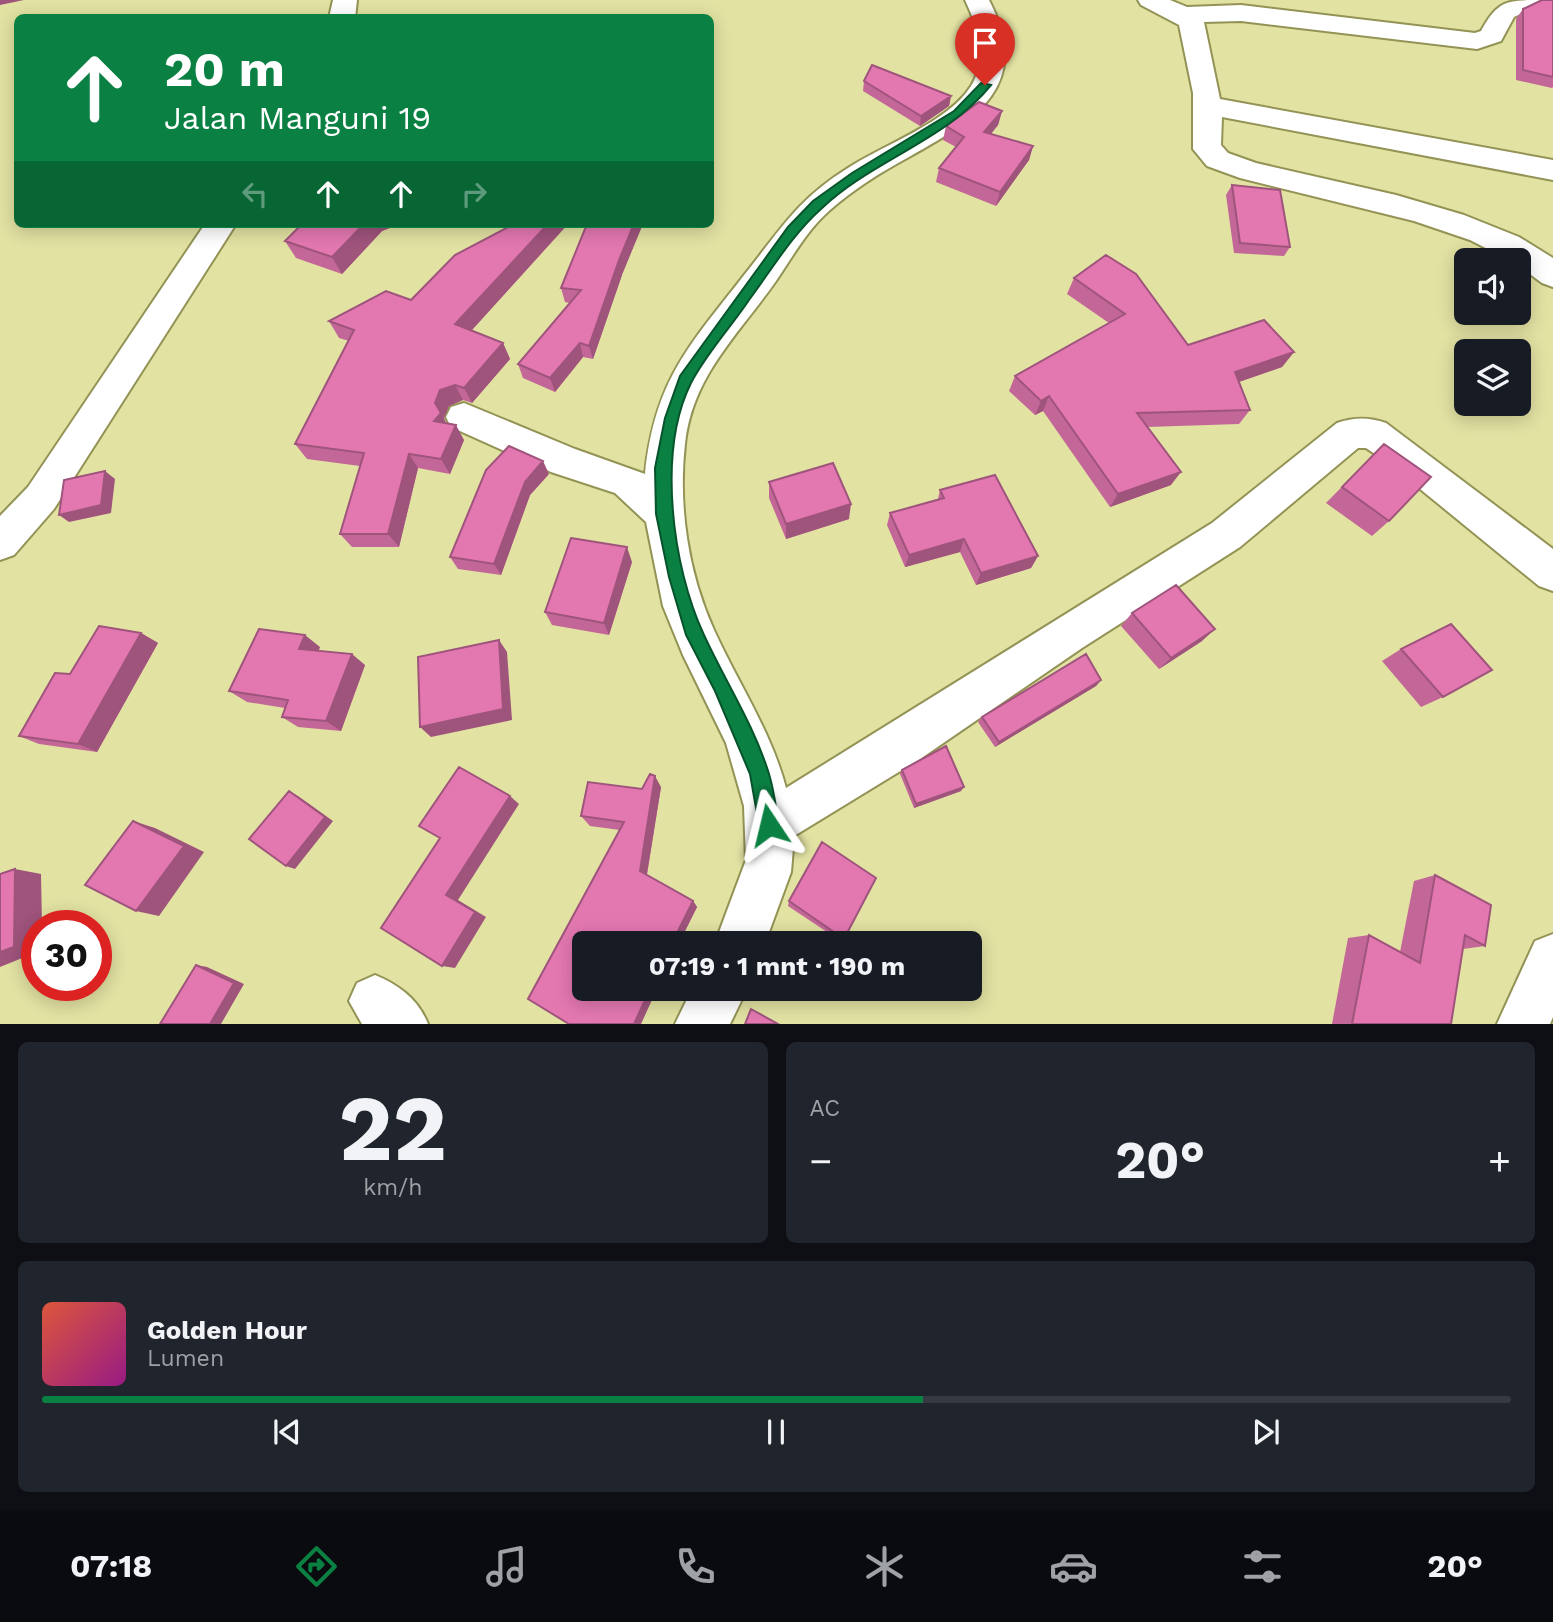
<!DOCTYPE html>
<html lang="id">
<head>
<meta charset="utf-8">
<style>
  body { margin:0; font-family:"Work Sans",sans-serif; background:#20242c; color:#f1f3f6; height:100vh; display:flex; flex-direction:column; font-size:26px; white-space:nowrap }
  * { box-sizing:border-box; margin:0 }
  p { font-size:23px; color:#9ea1a6 }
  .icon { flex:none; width:38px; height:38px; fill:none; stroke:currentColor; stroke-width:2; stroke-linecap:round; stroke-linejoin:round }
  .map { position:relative; height:1024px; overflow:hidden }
  .panel { display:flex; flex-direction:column; gap:18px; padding:18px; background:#0d0f14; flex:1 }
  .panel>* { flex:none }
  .top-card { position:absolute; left:14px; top:14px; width:700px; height:214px; border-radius:10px; box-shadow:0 4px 18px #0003; background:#0b8043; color:#fff; overflow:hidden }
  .buttons { position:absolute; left:1454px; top:248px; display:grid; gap:14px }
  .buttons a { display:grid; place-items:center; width:77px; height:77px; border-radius:10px; background:#171b24; box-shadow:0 4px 18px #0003; font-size:35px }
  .speed { position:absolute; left:21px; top:910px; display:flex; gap:14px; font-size:35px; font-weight:700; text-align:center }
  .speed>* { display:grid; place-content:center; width:91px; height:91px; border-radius:50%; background:#171b24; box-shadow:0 4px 18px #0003; line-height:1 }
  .speed .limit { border:10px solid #d22; background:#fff; color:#111 }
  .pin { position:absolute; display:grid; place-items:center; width:60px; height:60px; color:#fff; margin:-72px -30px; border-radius:50% 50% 50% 0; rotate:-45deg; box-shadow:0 0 7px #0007 }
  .pin .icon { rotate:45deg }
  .me { position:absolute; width:77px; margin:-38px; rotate:350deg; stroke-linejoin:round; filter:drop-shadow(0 0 5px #0008) }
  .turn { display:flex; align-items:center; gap:24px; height:147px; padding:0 35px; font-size:32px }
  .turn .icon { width:91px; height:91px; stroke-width:2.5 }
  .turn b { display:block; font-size:49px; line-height:60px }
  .lanes { display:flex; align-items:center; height:66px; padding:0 35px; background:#0003; justify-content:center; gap:35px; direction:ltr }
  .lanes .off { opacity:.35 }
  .big { font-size:52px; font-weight:700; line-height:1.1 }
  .panel .card { flex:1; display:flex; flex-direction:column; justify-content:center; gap:10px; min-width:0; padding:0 24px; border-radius:10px; background:#20242c }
  .panel .dial { align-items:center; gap:0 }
  .dial b { font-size:91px; line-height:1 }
  .song { display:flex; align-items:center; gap:21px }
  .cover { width:84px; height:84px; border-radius:10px; background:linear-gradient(135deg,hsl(10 70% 55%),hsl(310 70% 35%)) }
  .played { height:7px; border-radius:4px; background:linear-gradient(90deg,#0b8043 60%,#363941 60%) }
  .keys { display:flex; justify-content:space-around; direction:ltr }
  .heat { display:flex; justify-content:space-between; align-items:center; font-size:38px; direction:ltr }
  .panel .tiles { flex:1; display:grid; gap:18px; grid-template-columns:1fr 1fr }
  .card:last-child { grid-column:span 2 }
  .trip { position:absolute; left:572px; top:931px; width:410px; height:70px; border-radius:10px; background:#171b24; box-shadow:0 4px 18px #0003; font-weight:700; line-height:70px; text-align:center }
  .tabs { display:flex; height:112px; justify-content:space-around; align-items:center; background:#090b0e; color:#9ea1a6 }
  .tabs .icon { width:49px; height:49px }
  .tabs .current { color:#0b8043 }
  .tabs b { font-size:32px; color:#f1f3f6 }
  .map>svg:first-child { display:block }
</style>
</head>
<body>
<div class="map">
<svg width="1553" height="1024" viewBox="0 0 1553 1024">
  <rect width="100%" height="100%" fill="#e2e2a3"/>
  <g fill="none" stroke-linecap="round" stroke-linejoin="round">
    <defs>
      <path id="street" d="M333,0h24l-2,18h-26z
        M965,0h24c44,86 -12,119 -80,157 -28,15 -55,32 -79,53 -23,20 -37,46 -54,71 -37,53 -84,95 -91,163 -7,62 3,129 29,186 24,53 57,101 72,158l426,-265 125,-100c17,-6 32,-6 49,0l167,126v42l-14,-5 -152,-124 -21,-14h-8l-118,99 -158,101 -162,111 -126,77 -3,36 -26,71h-50l31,-83 -2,-54 -18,-63 -43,-88 -20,-49 -17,-84 -31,-29 -64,-21 -100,-45 -5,-10 5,-10 13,-4 111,46 70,25c10,-95 45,-129 100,-200 36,-45 52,-74 103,-106 35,-23 101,-46 123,-82 17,-27 7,-59 -6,-86z
        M1138,0h32l17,7 54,-2 234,28 6,-2c17,-31 26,-31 61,-31l-3,5 -25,12 -13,24 -24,8 -236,-28 -37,1 16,77 333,61v20l-331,-63 -1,28 7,8 28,10 140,32 68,20 55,22 34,21v29l-11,-4 -23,-17v-5h-8l-41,-21 -56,-19 -174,-43 -33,-12 -14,-17v-56l-14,-68 -38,-20z
        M205,224h31l-182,285 -40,46 -14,5v-44l28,-29z
        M1553,934v83l-3,7h-53l38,-83z
        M375,975c24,10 43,24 53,49h-66l-13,-23 8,-18z
        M692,989h55l-17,35h-55z"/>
    </defs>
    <use href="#street" stroke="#939356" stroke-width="4"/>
    <use href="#street" fill="#fff" fill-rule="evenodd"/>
  </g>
  <path fill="#c36798" d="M1553,0v87l-1,1 -36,-8v-61l7,-10z
    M864,81l87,15 -2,10 -29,20 -57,-35z
    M1002,111l-4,14 -7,9 42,12 -4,14 -33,46 -60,-24 3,-14 17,-21 -13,-7 3,-14z
    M1232,185l58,62 -6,9 -50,-3 -8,-58z
    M302,224h98l-18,7 -40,43 -46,-16 -11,-17z
    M504,224h64l-97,107 32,12 7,16 -38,44 -9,-3 -14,6 -5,12 2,5 18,17 -14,34 -32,-6 -19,79h-47l-12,-13 20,-68 -53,-7 -12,-15 54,-103 -10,-3 -10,-17 82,-21 99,-74z
    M622,275l-29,84 -10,-2 -28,35 -32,-14 -5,-14 52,-61 -5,-1 -4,-14z
    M1074,278l114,67 106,7 -12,15 -43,15 11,28 -11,14 -92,3 24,58 -61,22 -67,-96 -8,4 -26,-24 6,-15 94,-53 -42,-29z
    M1384,444l5,77 -17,15 -46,-33z
    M549,474l-19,21 -29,80 -43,-6 -8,-12z
    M769,482l80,37 -63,20 -17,-41z
    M940,490l98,66 -7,12 -55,17 -16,-33 -55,15 -18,-42 3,-12 48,-14z
    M632,562l-23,73 -57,-10 -7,-13z
    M1132,613l70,28 -43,28 -38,-43z
    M141,633l17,10 -61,109 -58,-8 -20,-8 51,-62z
    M320,647l-1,3 46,15 -24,66 -43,-4 -16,-10 3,-9 -38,-6 -18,-11z
    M1401,649l42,48 -22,10 -39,-46z
    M1101,680l-5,6 -101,61 -17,-25 4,-5z
    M902,770l59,21 -47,17 -14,-34z
    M661,787l-14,88 46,26 4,6 -18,36h-95l36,-113 -30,-4 -9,-10 61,-27z
    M1435,875l50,71 -22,3 -12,75h-119l16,-86 21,-3 31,17 14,-71z
    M789,901l55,38 -2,3 -54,-36z"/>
  <path fill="#9f547c" d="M0,0h24l-24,5z
    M951,96l-2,10 -29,20 1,-10z
    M1002,111l-4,14 -17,21 3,-14z
    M1033,146l-4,14 -33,46 4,-14z
    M364,224h36l-18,7 -40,43 -10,-17z
    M548,224h20l-106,117 -7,-17z
    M634,224h9l-21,51 -29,84 -4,-13 30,-86z
    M503,343l7,16 -38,44 -8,-15z
    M580,343l3,14 -28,35 -5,-14z
    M1294,352l-12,15 -58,20 11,-15z
    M455,385l8,15 -14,6 -5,12 -9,-15 5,-13z
    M1049,396l-6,15 -8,4 6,-14z
    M441,413l8,16 -15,-8z
    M456,425l8,15 -14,34 -9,-15z
    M409,454l9,14 -19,79 -11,-13z
    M543,461l6,13 -19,21 -29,80 -7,-11 31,-82z
    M105,471l10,8 -4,34 -42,9 -10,-7z
    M1181,472l-10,13 -61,22 8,-13z
    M851,504l-2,15 -63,20v-15z
    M964,539l-4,13 -55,15 4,-12z
    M627,547l5,15 -23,73 -5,-12z
    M1038,556l-7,12 -55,17 5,-12z
    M1215,629l-13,12 -43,28 12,-11z
    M141,633l17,10 -61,109 -19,-8z
    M305,635l15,12 -6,13 -15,-11z
    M499,640l8,12 5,68 -81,17 -11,-10z
    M352,654l13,11 -24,66 -15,-10z
    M1101,680l-5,6 -101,61 4,-5z
    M655,776l6,11 -15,92 -6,-8z
    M964,787l-3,4 -47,17 2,-4z
    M289,791l9,5 35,25 -38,48 -9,-3z
    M510,796l9,8 -61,96 28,17 -31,51 -13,-2 4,-71z
    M133,821l22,7 49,24 -45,64 -23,-5z
    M15,869l26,5 1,52h-5v26l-37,15v-15z
    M693,901l4,6 -18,36h-7z
    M196,965l11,2 37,17 -23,40h-11z
    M650,989h7l-16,35h-7z"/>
  <path fill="#e378b1" stroke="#9f547c" stroke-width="2" d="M1542,0h11v77l-30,-7v-61z
    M872,65l79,31 -30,20 -57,-35z
    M979,102l23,9 -18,21 49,14 -33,46 -61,-24 25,-31 -18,-11z
    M1232,185l48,5 10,57 -50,-4z
    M302,224h62l-32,33 -47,-16z
    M514,224h34l-93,100 48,19 -39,45 -9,-3 -15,5 -5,13 6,10 -7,8 22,4 -15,34 -32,-5 -21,80h-48l24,-81 -69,-9 59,-114 -25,-9 57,-30 25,9 44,-45z
    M587,224h47l-15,36 -30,86 -9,-3 -30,35 -32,-14 63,-74 -20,-2z
    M1106,255l30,19 52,71 76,-25 30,32 -59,20 15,38 -113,3 44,59 -63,22 -69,-98 -8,5 -26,-25 110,-62 -51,-36z
    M1384,444l47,33 -42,44 -47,-34z
    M509,446l34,15 -18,21 -31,82 -44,-7 36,-87z
    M833,463l18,41 -65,20 -17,-42z
    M105,471l-4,34 -42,10 5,-35z
    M995,475l43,81 -57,17 -17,-34 -55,16 -19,-42 54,-15 -4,-8z
    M571,538l56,9 -23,76 -59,-11z
    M1176,585l39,44 -44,29 -39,-45z
    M1451,624l41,46 -49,27 -42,-48z
    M99,626l42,7 -63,111 -59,-8 36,-63 15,1z
    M259,629l46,6 -6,14 53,5 -26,67 -44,-4 6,-17 -59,-9z
    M499,640l4,69 -83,18 -2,-70z
    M1086,654l15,26 -102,62 -17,-25z
    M946,746l18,41 -48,17 -14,-34z
    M459,767l51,29 -64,99 29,17 -33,54 -61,-38 59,-90 -21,-12z
    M650,774l5,2 -15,95 53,30 -21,42h-88v46h66l-16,35h-65l-41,-25 96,-177 -43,-6 7,-34 54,7z
    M289,791l36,26 -39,49 -37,-27z
    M133,821l51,25 -48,65 -51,-26z
    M822,842l54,36 -32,61 -55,-38z
    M15,869l-1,78 -14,5v-78z
    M1435,875l56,30 -6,41 -20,-11 -14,89h-99l17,-89 51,28z
    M196,965l38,18 -24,41h-50z
    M751,1009l27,15h-33z"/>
  <path fill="#0b8043" stroke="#07532c" stroke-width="2" d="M981,83l10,2c-45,56 -119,75 -170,124 -29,26 -49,60 -72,91 -18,27 -43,54 -58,83 -34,68 -19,184 13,252 21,46 50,90 65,139 5,16 7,34 10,51l-3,7 -7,3 -7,-3 -3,-7 -9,-51 -35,-83 -29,-56 -17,-58 -13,-63 -1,-46 10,-50 15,-42 108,-149 25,-26 39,-28 102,-62z"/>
</svg>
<div class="buttons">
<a><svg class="icon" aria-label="sound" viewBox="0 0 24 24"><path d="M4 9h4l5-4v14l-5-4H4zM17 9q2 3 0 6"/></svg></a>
<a><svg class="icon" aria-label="layers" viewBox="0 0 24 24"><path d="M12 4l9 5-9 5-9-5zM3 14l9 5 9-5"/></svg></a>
</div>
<div class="speed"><div class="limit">30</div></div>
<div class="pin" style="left:985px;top:85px;background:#d93025"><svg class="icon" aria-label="arrive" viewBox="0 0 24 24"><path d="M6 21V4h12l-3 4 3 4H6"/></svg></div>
<svg class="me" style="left:769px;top:825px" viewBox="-20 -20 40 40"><path d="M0-17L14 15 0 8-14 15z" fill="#0b8043" stroke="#fff" stroke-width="4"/></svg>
<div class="trip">07:19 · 1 mnt · 190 m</div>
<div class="top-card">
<div class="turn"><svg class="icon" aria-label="ahead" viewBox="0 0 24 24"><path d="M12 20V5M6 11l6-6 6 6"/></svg><div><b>20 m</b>Jalan Manguni 19</div></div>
<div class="lanes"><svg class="icon off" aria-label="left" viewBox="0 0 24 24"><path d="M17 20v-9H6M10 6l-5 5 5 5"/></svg><svg class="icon" aria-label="ahead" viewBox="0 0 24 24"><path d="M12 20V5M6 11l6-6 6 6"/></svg><svg class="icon" aria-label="ahead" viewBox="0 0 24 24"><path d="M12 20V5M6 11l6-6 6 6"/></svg><svg class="icon off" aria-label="right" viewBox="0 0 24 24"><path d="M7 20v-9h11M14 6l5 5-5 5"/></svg></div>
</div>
</div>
<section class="panel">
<div class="tiles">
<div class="card dial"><b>22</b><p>km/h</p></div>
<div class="card"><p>AC</p>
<div class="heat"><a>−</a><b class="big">20°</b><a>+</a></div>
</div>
<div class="card">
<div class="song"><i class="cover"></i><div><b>Golden Hour</b><p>Lumen</p></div></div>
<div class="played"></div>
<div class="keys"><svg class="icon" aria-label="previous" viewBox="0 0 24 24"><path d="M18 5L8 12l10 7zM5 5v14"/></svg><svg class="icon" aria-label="pause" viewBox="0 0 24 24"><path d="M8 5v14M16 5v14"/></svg><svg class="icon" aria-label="next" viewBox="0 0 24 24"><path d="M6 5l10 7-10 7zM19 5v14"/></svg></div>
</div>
</div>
</section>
<nav class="tabs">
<b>07:18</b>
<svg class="icon current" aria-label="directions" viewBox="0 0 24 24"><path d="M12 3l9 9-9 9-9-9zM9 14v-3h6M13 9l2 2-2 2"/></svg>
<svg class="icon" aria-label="music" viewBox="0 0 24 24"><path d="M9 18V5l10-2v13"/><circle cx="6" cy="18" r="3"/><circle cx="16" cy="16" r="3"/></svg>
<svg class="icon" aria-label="phone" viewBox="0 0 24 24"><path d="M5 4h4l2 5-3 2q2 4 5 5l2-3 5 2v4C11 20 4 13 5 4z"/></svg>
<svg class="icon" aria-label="climate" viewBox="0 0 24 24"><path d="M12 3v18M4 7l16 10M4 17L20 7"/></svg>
<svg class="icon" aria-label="car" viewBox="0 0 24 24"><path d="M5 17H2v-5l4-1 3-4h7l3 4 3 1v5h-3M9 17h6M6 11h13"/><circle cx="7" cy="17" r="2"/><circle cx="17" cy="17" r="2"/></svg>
<svg class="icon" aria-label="filters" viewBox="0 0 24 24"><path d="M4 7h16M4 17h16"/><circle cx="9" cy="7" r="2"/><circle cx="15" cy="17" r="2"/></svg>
<b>20°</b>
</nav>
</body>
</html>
